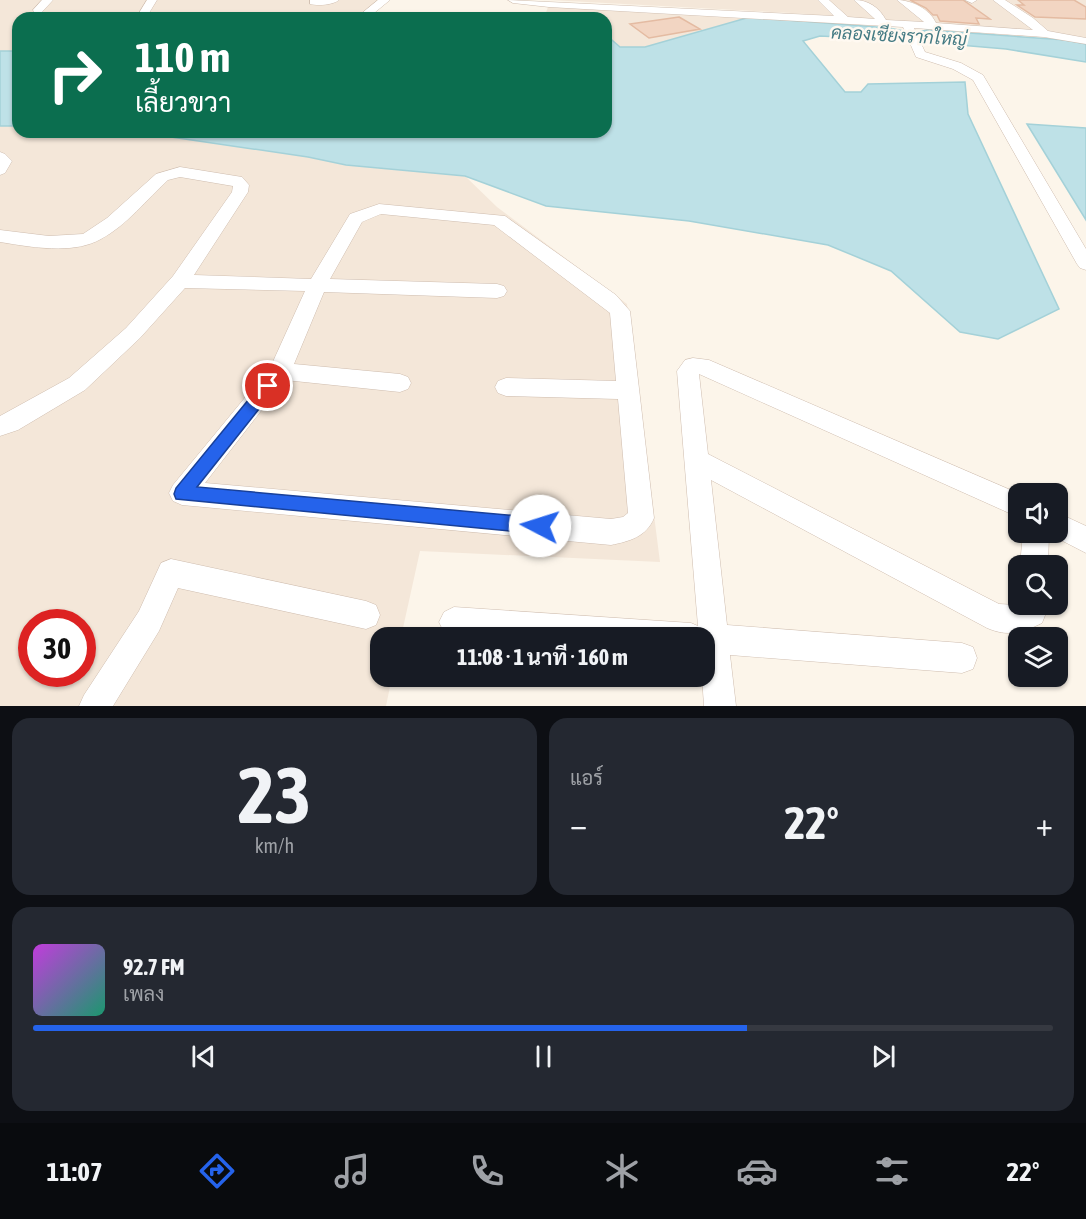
<!DOCTYPE html>
<html lang="th">
<head>
<meta charset="utf-8">
<style>
  body { margin:0; font-family:"Asap Condensed",Sarabun,sans-serif; background:#242831; color:#f1f3f6; height:100vh; display:flex; flex-direction:column; font-size:22px; white-space:nowrap }
  * { box-sizing:border-box; margin:0 }
  p { font-size:20px; color:#9ea1a6 }
  .icon { flex:none; width:33px; height:33px; fill:none; stroke:currentColor; stroke-width:2; stroke-linecap:round; stroke-linejoin:round }
  .map { position:relative; height:706px; overflow:hidden }
  .sheet { display:flex; flex-direction:column; gap:12px; padding:12px; background:#0d0f14; flex:1 }
  .sheet>* { flex:none }
  .hud { position:absolute; left:12px; top:12px; width:600px; height:126px; border-radius:18px; box-shadow:0 2px 4px #0004; background:#0b6e4f; color:#fff; overflow:hidden }
  .controls { position:absolute; left:1008px; top:483px; display:grid; gap:12px }
  .controls a { display:grid; place-items:center; width:60px; height:60px; border-radius:12px; background:#171b24; box-shadow:0 2px 4px #0004; font-size:30px }
  .speed { position:absolute; left:18px; top:609px; display:flex; gap:12px; font-size:30px; font-weight:700; text-align:center }
  .speed>* { display:grid; place-content:center; width:78px; height:78px; border-radius:50%; background:#171b24; box-shadow:0 2px 4px #0004; line-height:1 }
  .speed .limit { border:9px solid #d22; background:#fff; color:#111 }
  .pin { position:absolute; display:grid; place-items:center; width:51px; height:51px; color:#fff; margin:-26px; border:3px solid #fff; border-radius:50%; box-shadow:0 2px 6px #0007 }
  .me { position:absolute; width:66px; margin:-33px; rotate:275deg; stroke-linejoin:round; filter:drop-shadow(0 0 4px #0008) }
  .turn { display:flex; align-items:center; gap:21px; height:126px; padding:0 24px; font-size:27px }
  .turn .icon { width:78px; height:78px; stroke-width:2.5 }
  .turn b { display:block; font-size:42px; line-height:51px }
  .big { font-size:45px; font-weight:700; line-height:1.1 }
  .sheet .card { flex:1; display:flex; flex-direction:column; justify-content:center; gap:9px; min-width:0; padding:0 21px; border-radius:18px; background:#242831 }
  .sheet .dial { align-items:center; gap:0 }
  .dial b { font-size:78px; line-height:1 }
  .song { display:flex; align-items:center; gap:18px }
  .cover { width:72px; height:72px; border-radius:9px; background:linear-gradient(135deg,hsl(290 70% 55%),hsl(160 70% 35%)) }
  .played { height:6px; border-radius:3px; background:linear-gradient(90deg,#2563eb 70%,#363941 70%) }
  .keys { display:flex; justify-content:space-around; direction:ltr }
  .heat { display:flex; justify-content:space-between; align-items:center; font-size:33px; direction:ltr }
  .sheet .tiles { flex:1; display:grid; gap:12px; grid-template-columns:1fr 1fr }
  .card:last-child { grid-column:span 2 }
  .trip { position:absolute; left:370px; top:627px; width:345px; height:60px; border-radius:18px; background:#171b24; box-shadow:0 2px 4px #0004; font-weight:700; line-height:60px; text-align:center }
  .dock { display:flex; height:96px; justify-content:space-around; align-items:center; background:#090b0e; color:#9ea1a6 }
  .dock .icon { width:42px; height:42px }
  .dock .on { color:#2563eb }
  .dock b { font-size:27px; color:#f1f3f6 }
  .map>svg:first-child { display:block }
</style>
</head>
<body>
<div class="map">
<svg width="1086" height="706" viewBox="0 0 1086 706">
  <rect width="100%" height="100%" fill="#fcf5ea"/>
  <path fill="#f4e7d9" fill-rule="evenodd" d="M0,0h379l-26,18h-335v33h-18z
    M550,0h536v38l-43,-6 -251,-19z
    M548,7l202,10 -105,30h-25l-14,-12v-17h-62z
    M0,126h18v6h119l171,25 38,8 119,11 32,31 130,97 33,258 -240,-11 -19,86 -20,1v38l11,1 -6,29h-386zM32,622h50v52h-50z"/>
  <path fill="#bee1e7" stroke="#a4d1d8" stroke-width="1.5" d="M750,17l139,11 24,5 14,-3 138,10 21,4v18l-80,-13 -82,-7c-12,-3 -13,-3 -25,-2l-79,-4 -17,5 42,51h16l7,-8 97,-2 3,32 91,195 -61,30 -38,-7 -69,-61 -63,-26 -139,-24 -143,-15 -81,-30 -119,-11 -38,-8 -171,-25h469v-97l14,12h25z
    M0,51h18v75h-18z
    M1027,124l59,4v92z"/>
  <path fill="#f2d5c2" stroke="#e4bba2" stroke-width="1.5" d="M910,0h53l27,19 -14,-1 3,6 -39,-3 -3,-6h-4l-7,-7z
    M1018,0h56l12,7v12l-51,-2 -18,-12h7z
    M679,17l21,12 -51,9 -19,-14z"/>
  <g fill="none" stroke-linecap="round" stroke-linejoin="round">
    <defs>
      <path id="minor" d="M42,0h11l-11,12h-8l-1,-2z
        M147,0h10l-11,18h-10z
        M310,0h29c-6,5 -21,6 -29,4z
        M378,0h12l-22,18h-12z
        M508,0l326,16 -16,-16h11l19,17 27,2 -21,-19c14,0 25,7 32,20l38,2 -27,-22c14,0 33,9 39,23l97,7 -40,-30h12l28,18 15,13 38,7v6l-42,-7 -130,-9 11,24 36,11 22,12 103,174v21l-6,-2 -3,-4 -104,-184 -20,-11 -37,-12 -13,-30 -354,-20 -36,-4z
        M965,0h12l-5,3z
        M0,152l5,2 7,7 -7,12 -5,2z
        M180,167l62,10 7,8 -1,7 -54,83 117,4 39,-65 29,-10 126,12 111,79 14,16 24,207c-8,19 -24,23 -43,27l-429,-40 -9,-4 -4,-8 4,-8 98,-119 34,-75 -120,-3 -45,50 -55,52 -67,40 -18,6v-20l69,-38 57,-50 47,-52 59,-84 1,-6 -53,-9 -12,3c-21,19 -42,46 -67,59 -28,16 -70,8 -101,3v-12l49,6 34,-2 24,-16 49,-44zM381,214l113,11 116,88 6,68 -110,-3 -8,3 -3,6 3,6 8,3 112,3 10,114 -5,4 -12,2 -406,-36 80,-103 115,12 8,-3 3,-6 -3,-6 -8,-3 -106,-10 30,-72 173,6 7,-2 3,-5 -3,-5 -7,-2 -167,-5 32,-57z
        M693,358l16,2 311,134 -2,23 -319,-143 9,80 291,150 18,1 1,-3v2h28v9l-4,10c-20,10 -34,14 -55,5l-276,-148 16,145 235,18 11,4 4,11 -4,11 -11,4 -232,-18 6,51h-32l-2,-30h3v-38h-237l-14,-1 -10,-5 -5,-10 5,-10 10,-5 237,16 7,3 -21,-255 8,-11z
        M1058,513l28,13v27l-37,-19 -1,32h-28l3,-34h35z
        M171,559l195,42 10,4 4,10 -4,10 -10,4 -188,-41 -19,43 -46,75h-34l5,-11 55,-84 22,-48z"/>
    </defs>
    <use href="#minor" stroke="#cfbdaf" stroke-width="1"/>
    <use href="#minor" fill="#fff" fill-rule="evenodd"/>
  </g>
  <path fill="#2563eb" stroke="#184099" stroke-width="1.5" d="M268,381l6,1 2,4 -2,4 -77,97 343,31 6,2 2,6 -2,5 -6,3 -364,-35 -2,-5 2,-6 87,-106z"/>
  <g text-anchor="middle" stroke-width="5" stroke-linejoin="round" paint-order="stroke">
    <g font-size="18" font-style="italic" fill="#437a83" stroke="#fff9f1">
      <text transform="translate(899 36) rotate(3)" y="6">คลองเชียงรากใหญ่</text>
    </g>
  </g>
</svg>
<div class="controls">
<a><svg class="icon" aria-label="sound" viewBox="0 0 24 24"><path d="M4 9h4l5-4v14l-5-4H4zM17 9q2 3 0 6"/></svg></a>
<a><svg class="icon" aria-label="search" viewBox="0 0 24 24"><circle cx="10" cy="10" r="6"/><path d="M15 15l6 6"/></svg></a>
<a><svg class="icon" aria-label="layers" viewBox="0 0 24 24"><path d="M12 4l9 5-9 5-9-5zM3 14l9 5 9-5"/></svg></a>
</div>
<div class="speed"><div class="limit">30</div></div>
<div class="pin" style="left:268px;top:386px;background:#d93025"><svg class="icon" aria-label="arrive" viewBox="0 0 24 24"><path d="M6 21V4h12l-3 4 3 4H6"/></svg></div>
<svg class="me" style="left:540px;top:526px" viewBox="-20 -20 40 40"><circle r="19" fill="#fff"/><path d="M0-13L10 11 0 6-10 11z" fill="#2563eb"/></svg>
<div class="trip">11:08 · 1 นาที · 160 m</div>
<div class="hud">
<div class="turn"><svg class="icon" aria-label="right" viewBox="0 0 24 24"><path d="M7 20v-9h11M14 6l5 5-5 5"/></svg><div><b>110 m</b>เลี้ยวขวา</div></div>
</div>
</div>
<section class="sheet">
<div class="tiles">
<div class="card dial"><b>23</b><p>km/h</p></div>
<div class="card"><p>แอร์</p>
<div class="heat"><a>−</a><b class="big">22°</b><a>+</a></div>
</div>
<div class="card">
<div class="song"><i class="cover"></i><div><b>92.7 FM</b><p>เพลง</p></div></div>
<div class="played"></div>
<div class="keys"><svg class="icon" aria-label="previous" viewBox="0 0 24 24"><path d="M18 5L8 12l10 7zM5 5v14"/></svg><svg class="icon" aria-label="pause" viewBox="0 0 24 24"><path d="M8 5v14M16 5v14"/></svg><svg class="icon" aria-label="next" viewBox="0 0 24 24"><path d="M6 5l10 7-10 7zM19 5v14"/></svg></div>
</div>
</div>
</section>
<nav class="dock">
<b>11:07</b>
<svg class="icon on" aria-label="directions" viewBox="0 0 24 24"><path d="M12 3l9 9-9 9-9-9zM9 14v-3h6M13 9l2 2-2 2"/></svg>
<svg class="icon" aria-label="music" viewBox="0 0 24 24"><path d="M9 18V5l10-2v13"/><circle cx="6" cy="18" r="3"/><circle cx="16" cy="16" r="3"/></svg>
<svg class="icon" aria-label="phone" viewBox="0 0 24 24"><path d="M5 4h4l2 5-3 2q2 4 5 5l2-3 5 2v4C11 20 4 13 5 4z"/></svg>
<svg class="icon" aria-label="climate" viewBox="0 0 24 24"><path d="M12 3v18M4 7l16 10M4 17L20 7"/></svg>
<svg class="icon" aria-label="car" viewBox="0 0 24 24"><path d="M5 17H2v-5l4-1 3-4h7l3 4 3 1v5h-3M9 17h6M6 11h13"/><circle cx="7" cy="17" r="2"/><circle cx="17" cy="17" r="2"/></svg>
<svg class="icon" aria-label="filters" viewBox="0 0 24 24"><path d="M4 7h16M4 17h16"/><circle cx="9" cy="7" r="2"/><circle cx="15" cy="17" r="2"/></svg>
<b>22°</b>
</nav>
</body>
</html>
